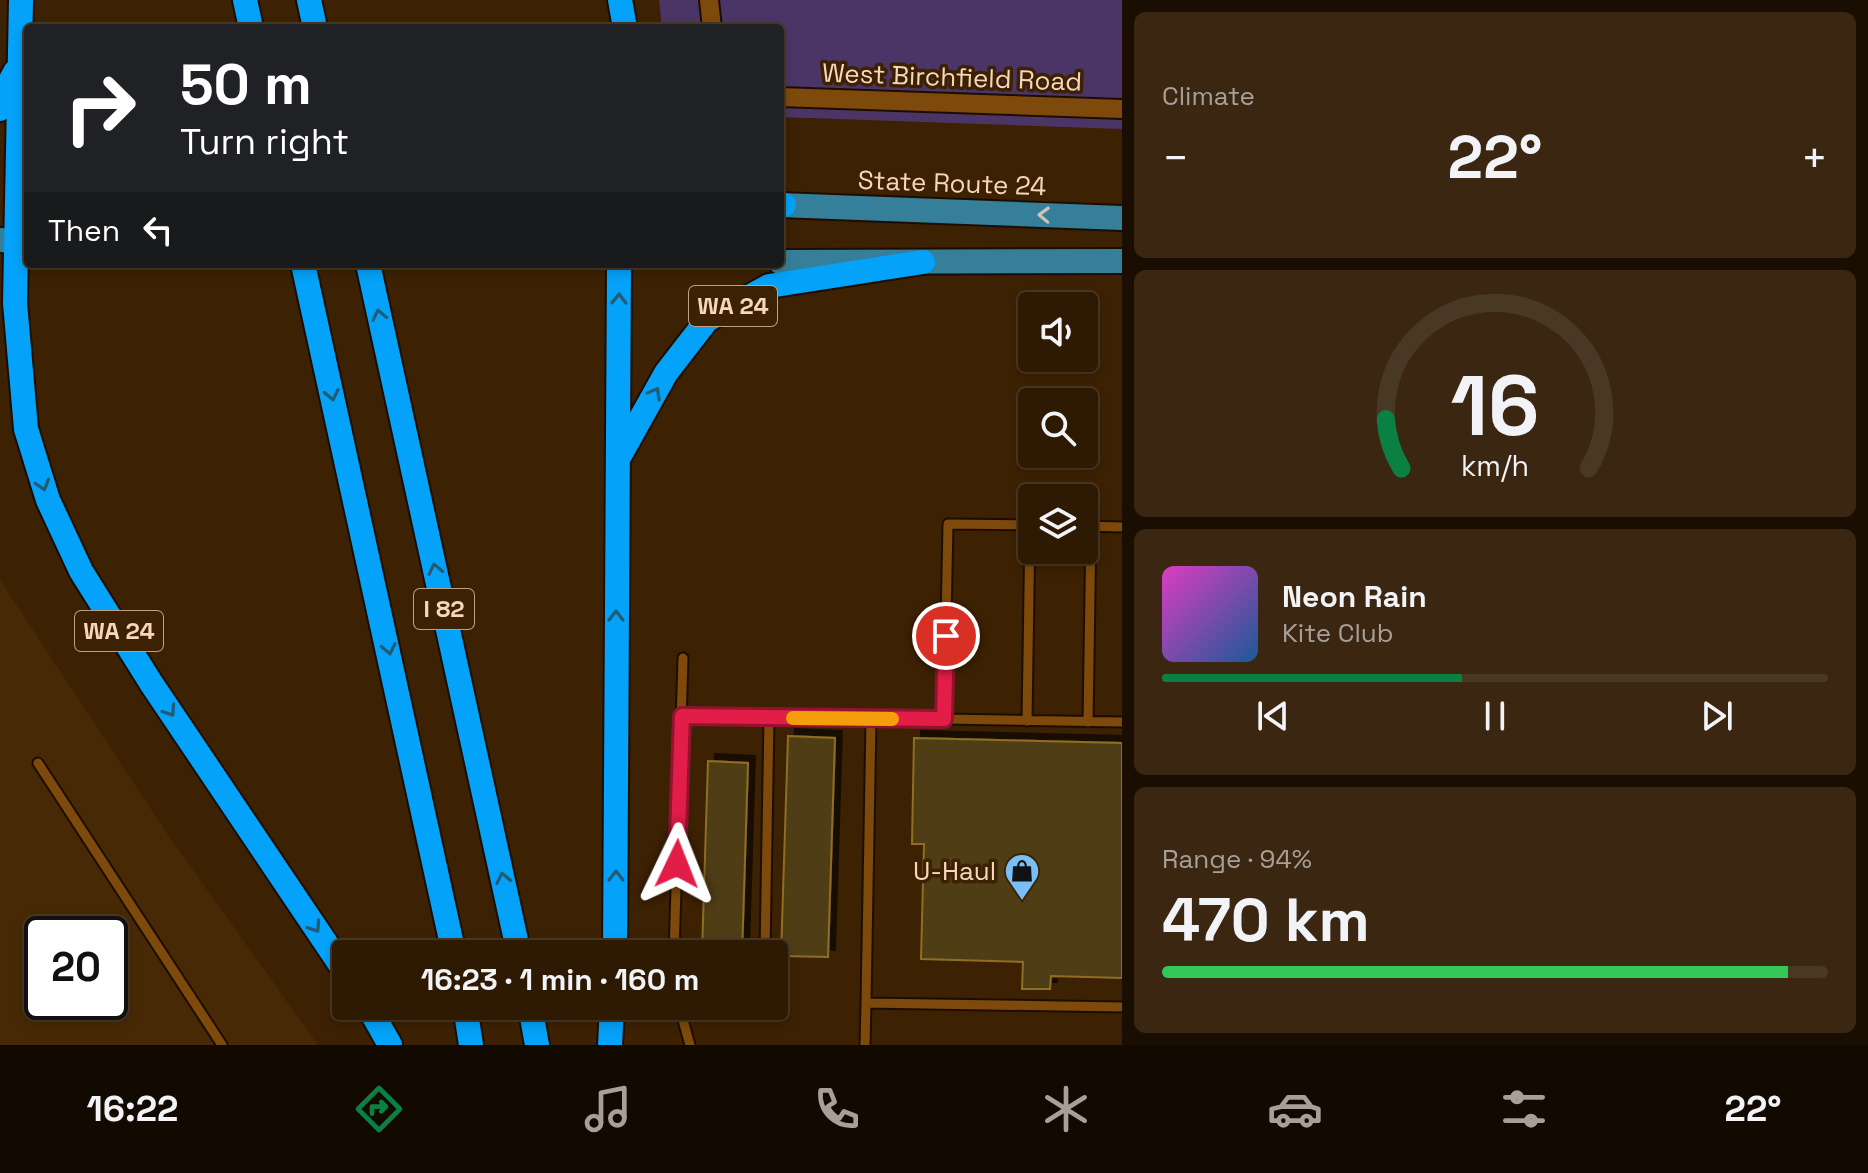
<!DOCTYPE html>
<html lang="en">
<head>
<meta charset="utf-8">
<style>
  body { margin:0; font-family:"Space Grotesk",sans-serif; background:#3a2611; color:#f1f3f6; height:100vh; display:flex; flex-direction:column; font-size:30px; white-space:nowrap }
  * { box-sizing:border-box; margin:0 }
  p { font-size:26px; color:#a7a099 }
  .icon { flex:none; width:44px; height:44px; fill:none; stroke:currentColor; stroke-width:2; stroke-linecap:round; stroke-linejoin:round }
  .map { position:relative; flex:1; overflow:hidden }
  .sheet { display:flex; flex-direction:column; gap:12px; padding:12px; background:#190e01; width:746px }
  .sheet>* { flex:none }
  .banner { position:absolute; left:24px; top:24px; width:760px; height:244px; border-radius:8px; box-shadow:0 4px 12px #0003,0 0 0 2px #493824; background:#202124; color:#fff; overflow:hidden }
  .tools { position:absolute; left:1018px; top:292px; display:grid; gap:16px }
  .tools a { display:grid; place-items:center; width:80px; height:80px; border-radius:8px; background:#2e1902; box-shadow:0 4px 12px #0003,0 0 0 2px #493824; font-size:40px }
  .speed { position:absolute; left:24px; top:916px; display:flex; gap:16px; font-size:40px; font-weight:700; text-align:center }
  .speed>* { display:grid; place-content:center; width:104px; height:104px; border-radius:50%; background:#2e1902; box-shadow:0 4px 12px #0003,0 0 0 2px #493824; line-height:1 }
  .speed .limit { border:4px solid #111; border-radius:12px; background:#fff; color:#111 }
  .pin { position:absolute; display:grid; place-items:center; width:68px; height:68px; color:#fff; margin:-34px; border:4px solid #fff; border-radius:50%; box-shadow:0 2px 8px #0007 }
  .me { position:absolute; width:88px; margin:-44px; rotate:2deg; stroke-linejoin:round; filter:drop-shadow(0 0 6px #0008) }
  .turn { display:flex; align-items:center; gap:28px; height:168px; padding:0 24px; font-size:36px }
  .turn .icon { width:104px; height:104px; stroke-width:2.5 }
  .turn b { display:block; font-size:56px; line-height:68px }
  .then { display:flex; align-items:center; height:76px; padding:0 24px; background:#0003; gap:16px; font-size:30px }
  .big { font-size:60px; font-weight:700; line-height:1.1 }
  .sheet .card { flex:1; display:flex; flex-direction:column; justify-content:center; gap:12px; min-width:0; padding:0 28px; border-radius:12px; background:#3a2611 }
  .sheet .dial { align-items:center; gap:0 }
  .dial svg { height:208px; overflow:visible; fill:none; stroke:#493824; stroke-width:7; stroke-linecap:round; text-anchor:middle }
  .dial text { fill:#f1f3f6; stroke:none }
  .song { display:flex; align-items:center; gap:24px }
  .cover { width:96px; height:96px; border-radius:12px; background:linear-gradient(135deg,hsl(310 70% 55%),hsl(210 70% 35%)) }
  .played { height:8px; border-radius:4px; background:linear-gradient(90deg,#0b8043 45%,#493824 45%) }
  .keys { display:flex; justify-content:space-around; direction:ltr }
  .heat { display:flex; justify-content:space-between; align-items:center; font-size:44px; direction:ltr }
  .charge { height:12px; border-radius:6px; background:linear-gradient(90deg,#34c759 94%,#493824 0) }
  .trip { position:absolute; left:332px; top:940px; width:456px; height:80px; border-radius:8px; background:#2e1902; box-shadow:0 4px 12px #0003,0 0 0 2px #493824; font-weight:700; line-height:80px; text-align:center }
  .tab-bar { display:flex; height:128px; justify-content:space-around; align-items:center; background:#120a01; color:#a7a099 }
  .tab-bar .icon { width:56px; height:56px }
  .tab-bar .current { color:#0b8043 }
  .tab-bar b { font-size:36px; color:#f1f3f6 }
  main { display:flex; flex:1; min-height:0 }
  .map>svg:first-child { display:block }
</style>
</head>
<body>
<main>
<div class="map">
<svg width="1122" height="1045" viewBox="0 0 1122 1045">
  <defs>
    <filter id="shadow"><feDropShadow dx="7" dy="-7" stdDeviation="0" flood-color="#0009"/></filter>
  </defs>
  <rect width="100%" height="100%" fill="#3d2103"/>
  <path fill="#482905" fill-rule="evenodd" d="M0,580l168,255 150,210h-318zM42,934h68v68h-68z"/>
  <path fill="#4b3566" d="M659,0h463v129l-342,-12v-89h-118z"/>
  <path fill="#503e18" stroke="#8f6e22" stroke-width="2" filter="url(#shadow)" d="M788,736l47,2 -7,219 -47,-1z
    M914,738l208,5v235l-71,-2 -1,13h-28l1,-27 -102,-3 3,-115h-12z
    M708,761l40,2 -6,191 -40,-1z"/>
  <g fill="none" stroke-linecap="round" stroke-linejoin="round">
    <defs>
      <path id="lane" d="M1032,525l-84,-1 -4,195 178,3
        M1084,526l38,1
        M682,716l189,3
        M944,719h-73l-5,284 256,4
        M1027,721l3,-196
        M1088,722l3,-196
        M38,763l184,282
        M674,954l9,-296
        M765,954l4,-237
        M679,1006l11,39
        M865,1045l1,-42"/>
      <path id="street" d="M709,0l3,28
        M780,97l342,12"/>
      <path id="primary" d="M780,205l342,13
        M0,240l28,2
        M780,262l342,-1"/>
      <path id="highway" d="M21,0l-6,303 11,126 22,71 33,71 70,112 195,290
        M245,0l6,28
        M309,0l6,28
        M620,0l5,28
        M0,109l3,-14 12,-23
        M780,204l4,1
        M303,264l151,690
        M368,264l151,690
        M618,459l48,-86 41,-53 62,-34 154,-24
        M615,954l4,-690
        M368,1006l22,39
        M465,1006l6,39
        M530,1006l7,39
        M610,1045l2,-39"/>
    </defs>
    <use href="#lane" stroke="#1d0d00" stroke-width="13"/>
    <use href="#street" stroke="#1d0d00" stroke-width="22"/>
    <use href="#primary" stroke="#1d0d00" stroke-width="28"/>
    <use href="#highway" stroke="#1d0d00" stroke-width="28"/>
    <use href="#lane" stroke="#7e4a0b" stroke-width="9"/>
    <use href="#street" stroke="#7e4a0b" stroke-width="18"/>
    <use href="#primary" stroke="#357f9a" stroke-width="24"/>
    <use href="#highway" stroke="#04a2f9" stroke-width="24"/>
  </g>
  <defs><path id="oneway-chevron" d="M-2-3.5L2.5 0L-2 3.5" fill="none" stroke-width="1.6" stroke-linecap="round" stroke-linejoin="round" transform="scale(2)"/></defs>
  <use stroke="#cfc5b5" href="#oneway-chevron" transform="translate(1044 215) rotate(-178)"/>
  <g stroke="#235b72">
    <use href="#oneway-chevron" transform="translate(619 299) rotate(-89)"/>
    <use href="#oneway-chevron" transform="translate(379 315) rotate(-102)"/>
    <use href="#oneway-chevron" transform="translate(655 393) rotate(-61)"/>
    <use href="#oneway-chevron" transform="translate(332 395) rotate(78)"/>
    <use href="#oneway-chevron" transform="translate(43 485) rotate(73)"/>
    <use href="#oneway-chevron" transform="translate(435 569) rotate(-102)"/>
    <use href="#oneway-chevron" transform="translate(616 616) rotate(-90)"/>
    <use href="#oneway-chevron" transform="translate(389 649) rotate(78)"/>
    <use href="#oneway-chevron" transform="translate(170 711) rotate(56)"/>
    <use href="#oneway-chevron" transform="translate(616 876) rotate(-90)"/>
    <use href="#oneway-chevron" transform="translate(503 878) rotate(-102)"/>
    <use href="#oneway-chevron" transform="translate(315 927) rotate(56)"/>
  </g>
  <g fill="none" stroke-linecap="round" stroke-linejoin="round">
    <defs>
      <path id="route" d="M677,864l5,-148 262,3 2,-83"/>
    </defs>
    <use href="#route" stroke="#92132f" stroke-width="20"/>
    <use href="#route" stroke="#e11d48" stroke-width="14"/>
    <path stroke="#f59e0b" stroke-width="14" d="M793,718l99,1"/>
  </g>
  <defs>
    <symbol id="shop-pin" viewBox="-11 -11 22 30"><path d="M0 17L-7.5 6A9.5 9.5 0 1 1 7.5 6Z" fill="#78bff7" stroke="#3d2103"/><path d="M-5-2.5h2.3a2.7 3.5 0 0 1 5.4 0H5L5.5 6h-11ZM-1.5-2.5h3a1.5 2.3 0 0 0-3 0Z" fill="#111"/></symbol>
  </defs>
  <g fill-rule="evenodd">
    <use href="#shop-pin" x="1002" y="851" width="40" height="54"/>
  </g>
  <g text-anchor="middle" stroke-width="7" stroke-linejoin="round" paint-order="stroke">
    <g fill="#3d2103" stroke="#bea084" stroke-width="2">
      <rect x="689" y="286" width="88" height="40" rx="6"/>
      <rect x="414" y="589" width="60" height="40" rx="6"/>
      <rect x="75" y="611" width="88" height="40" rx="6"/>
    </g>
    <g font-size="24" font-weight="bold" fill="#f6d7bc">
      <text x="733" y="314">WA 24</text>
      <text x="444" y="617">I 82</text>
      <text x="119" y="639">WA 24</text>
    </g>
    <g font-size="26" fill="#f6d7bc" stroke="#3d2103">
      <text transform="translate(952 77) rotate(2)" y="9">West Birchfield Road</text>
      <text transform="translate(952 183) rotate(2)" y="9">State Route 24</text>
    </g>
    <g font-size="26" fill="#f6d7bc" stroke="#3d2103" text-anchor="end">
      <text x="996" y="880">U-Haul</text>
    </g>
  </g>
</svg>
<div class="tools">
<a><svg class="icon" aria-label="sound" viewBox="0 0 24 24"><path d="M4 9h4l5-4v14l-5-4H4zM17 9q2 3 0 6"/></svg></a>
<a><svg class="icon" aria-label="search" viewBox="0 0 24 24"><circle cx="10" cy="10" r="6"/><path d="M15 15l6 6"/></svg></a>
<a><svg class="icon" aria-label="layers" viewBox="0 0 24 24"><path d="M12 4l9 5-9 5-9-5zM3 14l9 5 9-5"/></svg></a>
</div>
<div class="speed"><div class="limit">20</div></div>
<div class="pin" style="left:946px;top:636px;background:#d93025"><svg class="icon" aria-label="arrive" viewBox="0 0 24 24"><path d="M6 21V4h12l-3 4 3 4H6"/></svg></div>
<svg class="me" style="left:677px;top:864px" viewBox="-20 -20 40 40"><path d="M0-17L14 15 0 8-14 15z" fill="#e11d48" stroke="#fff" stroke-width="4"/></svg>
<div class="trip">16:23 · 1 min · 160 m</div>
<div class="banner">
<div class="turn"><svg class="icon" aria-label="right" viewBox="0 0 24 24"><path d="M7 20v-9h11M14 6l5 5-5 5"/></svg><div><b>50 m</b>Turn right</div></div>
<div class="then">Then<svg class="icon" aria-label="left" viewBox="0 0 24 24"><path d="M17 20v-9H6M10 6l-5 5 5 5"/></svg></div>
</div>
</div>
<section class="sheet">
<div class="card"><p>Climate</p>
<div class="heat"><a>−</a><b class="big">22°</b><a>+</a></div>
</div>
<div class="card dial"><svg viewBox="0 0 100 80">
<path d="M14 69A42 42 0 1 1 86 69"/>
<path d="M14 69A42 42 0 0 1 8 50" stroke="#0b8043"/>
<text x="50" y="56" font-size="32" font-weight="700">16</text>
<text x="50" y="72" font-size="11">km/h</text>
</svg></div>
<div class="card">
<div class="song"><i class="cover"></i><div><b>Neon Rain</b><p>Kite Club</p></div></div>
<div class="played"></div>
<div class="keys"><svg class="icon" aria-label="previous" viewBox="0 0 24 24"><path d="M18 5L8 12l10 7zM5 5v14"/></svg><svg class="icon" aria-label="pause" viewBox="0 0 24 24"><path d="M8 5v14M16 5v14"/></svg><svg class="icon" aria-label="next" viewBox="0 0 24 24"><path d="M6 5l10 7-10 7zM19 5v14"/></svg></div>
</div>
<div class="card"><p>Range · 94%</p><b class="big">470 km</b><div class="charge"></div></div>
</section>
</main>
<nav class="tab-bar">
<b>16:22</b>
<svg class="icon current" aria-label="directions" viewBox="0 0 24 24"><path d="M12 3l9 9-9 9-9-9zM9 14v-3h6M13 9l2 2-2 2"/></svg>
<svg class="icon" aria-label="music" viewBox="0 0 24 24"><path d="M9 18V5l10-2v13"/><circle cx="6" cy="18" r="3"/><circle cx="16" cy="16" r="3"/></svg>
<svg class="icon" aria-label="phone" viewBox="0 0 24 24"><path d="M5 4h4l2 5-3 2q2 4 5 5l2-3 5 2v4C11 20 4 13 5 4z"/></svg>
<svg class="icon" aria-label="climate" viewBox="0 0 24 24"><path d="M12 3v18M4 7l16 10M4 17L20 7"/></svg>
<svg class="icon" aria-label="car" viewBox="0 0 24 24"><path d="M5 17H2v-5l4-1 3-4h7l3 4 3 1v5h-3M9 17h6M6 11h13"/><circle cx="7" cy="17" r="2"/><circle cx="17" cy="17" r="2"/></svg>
<svg class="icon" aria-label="filters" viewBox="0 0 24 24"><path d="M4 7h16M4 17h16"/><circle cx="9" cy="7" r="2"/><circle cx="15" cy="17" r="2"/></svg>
<b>22°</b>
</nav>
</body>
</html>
